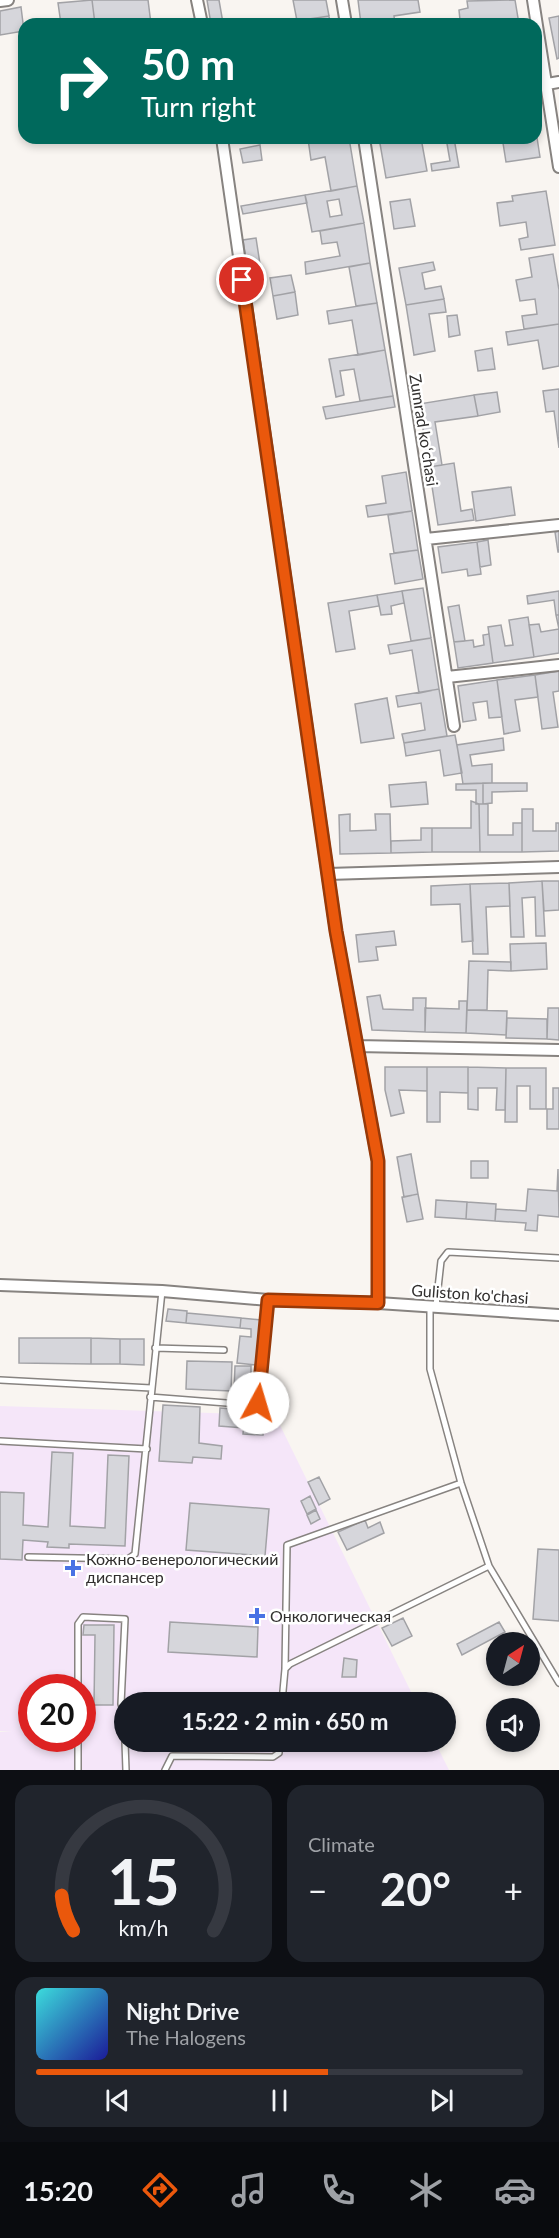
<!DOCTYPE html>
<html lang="en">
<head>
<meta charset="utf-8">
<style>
  body { margin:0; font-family:Lato,sans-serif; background:#20242c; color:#f1f3f6; height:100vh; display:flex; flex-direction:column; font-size:22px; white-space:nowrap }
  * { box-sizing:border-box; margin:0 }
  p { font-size:20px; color:#9ea1a6 }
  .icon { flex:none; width:33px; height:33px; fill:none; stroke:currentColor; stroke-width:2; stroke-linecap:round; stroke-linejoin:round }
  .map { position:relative; height:1770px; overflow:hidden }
  .sheet { display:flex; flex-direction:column; gap:15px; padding:15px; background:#0d0f14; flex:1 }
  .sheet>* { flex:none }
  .hud { position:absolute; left:18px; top:18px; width:524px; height:126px; border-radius:18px; box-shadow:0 3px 9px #0003; background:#00695c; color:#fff; overflow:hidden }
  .needle { width:39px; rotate:36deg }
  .tools { position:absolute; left:486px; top:1632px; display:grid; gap:12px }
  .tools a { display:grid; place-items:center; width:54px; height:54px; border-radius:50%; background:#171b24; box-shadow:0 3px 9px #0003; font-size:30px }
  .speed { position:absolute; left:18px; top:1674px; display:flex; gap:12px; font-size:30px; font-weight:700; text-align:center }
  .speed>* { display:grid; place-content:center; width:78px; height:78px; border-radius:50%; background:#171b24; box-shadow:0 3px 9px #0003; line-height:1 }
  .speed .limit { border:9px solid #d22; background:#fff; color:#111 }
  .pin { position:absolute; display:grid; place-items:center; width:51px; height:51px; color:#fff; margin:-26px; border:3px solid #fff; border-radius:50%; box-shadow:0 2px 6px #0007 }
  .me { position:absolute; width:66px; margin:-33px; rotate:6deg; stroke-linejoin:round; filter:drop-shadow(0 0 4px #0008) }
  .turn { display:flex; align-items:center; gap:21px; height:126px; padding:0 24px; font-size:27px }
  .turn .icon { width:78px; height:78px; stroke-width:2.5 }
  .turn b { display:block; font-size:42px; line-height:51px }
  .big { font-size:45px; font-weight:700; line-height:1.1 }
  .sheet .card { flex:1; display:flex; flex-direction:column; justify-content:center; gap:9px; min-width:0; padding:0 21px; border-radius:18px; background:#20242c }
  .sheet .dial { align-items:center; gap:0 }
  .dial svg { height:156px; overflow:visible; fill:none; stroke:#363941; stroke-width:7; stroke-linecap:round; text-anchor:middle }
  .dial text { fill:#f1f3f6; stroke:none }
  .song { display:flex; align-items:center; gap:18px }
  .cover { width:72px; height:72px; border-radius:9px; background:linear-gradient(135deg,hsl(180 70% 55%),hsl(240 70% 35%)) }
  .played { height:6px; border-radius:3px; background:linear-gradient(90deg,#ea580c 60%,#363941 60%) }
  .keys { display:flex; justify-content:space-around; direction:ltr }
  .heat { display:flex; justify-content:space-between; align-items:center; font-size:33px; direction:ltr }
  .sheet .tiles { flex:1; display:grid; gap:15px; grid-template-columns:1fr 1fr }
  .card:last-child { grid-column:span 2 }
  .trip { position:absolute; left:114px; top:1692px; width:342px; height:60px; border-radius:30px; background:#171b24; box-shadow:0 3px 9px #0003; font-weight:700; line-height:60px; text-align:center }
  .dock { display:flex; height:96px; justify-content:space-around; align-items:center; background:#090b0e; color:#9ea1a6 }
  .dock .icon { width:42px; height:42px }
  .dock .selected { color:#ea580c }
  .dock b { font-size:27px; color:#f1f3f6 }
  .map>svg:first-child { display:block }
</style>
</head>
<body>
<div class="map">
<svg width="559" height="1770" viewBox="0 0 559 1770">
  <rect width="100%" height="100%" fill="#f9f5f1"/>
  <path fill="#f5e6f9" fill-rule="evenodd" d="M0,1406l275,9 141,287h-292v40h311l14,28h-449v-38h12l-12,-1zM32,1688h50v50h-50z"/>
  <path fill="#d6d6db" stroke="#a2a2a6" stroke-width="1.5" fill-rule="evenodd" d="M92,0h56l3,24h-24l-1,-5 -13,2v3h-18z
    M92,0l3,24 -11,-2 -23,2 -3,-21z
    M207,0h12l4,23 6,1h-18z
    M293,0h33l3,16 -32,5z
    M358,0h60l2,12 -26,4 1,8h-34z
    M515,0l4,24h-79l20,-4 -1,-10 9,-2 -1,-7z
    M21,7l3,24 -24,4v-24z
    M329,16l1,8h-41v-2z
    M559,16v42l-2,1 -8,-41z
    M536,131l4,26 -34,5 -3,-19 10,-2 -1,-3h24z
    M317,138h32l8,48 -26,5 -6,-34 -14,3 -3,-21z
    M379,138h42l6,33 -41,7z
    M446,138h8l5,29 -27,4 -1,-7 19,-3z
    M260,145l2,15 -19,3 -3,-14z
    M357,186l7,37 -52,9 -7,-37zM339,199l3,16 -12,2 -3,-16z
    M546,191l9,54 -34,5 -2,-11 9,-2 -2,-15 -26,4 -3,-23 16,-2 -1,-5z
    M305,195l2,8 -64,11 -2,-8z
    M410,199l5,27 -21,3 -4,-27z
    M364,223l6,40 -64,11 -1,-12 35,-6 -3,-14 -15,2 -2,-13z
    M256,238l6,39 -13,2 -6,-39z
    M553,254l6,36v34l-35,5 -2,-13 15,-2 -2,-15 -15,2 -4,-21 16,-3 -3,-19z
    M433,262l2,8 -13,3 3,16 16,-3 3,13 -38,6 -7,-37z
    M370,263l7,40 -21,3 -7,-39z
    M291,275l4,17 -22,4 -3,-18z
    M295,292l3,23 -21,4 -4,-23z
    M444,299l2,13 -17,2 6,37 -21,4 -8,-50z
    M377,303l8,47 -27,5 -6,-35 -23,4 -2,-13z
    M457,315l3,20 -11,2 -2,-21z
    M559,324v42l-16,3 -5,-29 -30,5 -2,-13z
    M492,348l3,21 -17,2 -3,-20z
    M385,350l8,46 -33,5 -6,-32 -14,2 4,24 -8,2 -7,-38z
    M559,389v59l-5,-37 -8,1 -3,-21z
    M497,392l3,20 -22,4 -4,-21z
    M474,395l4,21 -43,6 7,43 -13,2 -10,-63z
    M393,396l2,11 -69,12 -3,-12z
    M454,463l7,48 11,-2 2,11 -36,5 -9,-58z
    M406,472l6,39 -44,6 -2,-11 20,-3 -4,-27z
    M511,487l4,28 -39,6 -4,-29z
    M412,511l6,39 -24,3 -6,-38z
    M559,531v21h-1l-3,-20z
    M488,540l3,25 -11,2 -3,-25z
    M477,542l4,32 -13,2 -1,-7 -25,4 -4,-26z
    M418,550l5,29 -28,5 -5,-30z
    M423,588l8,50 -20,3 -9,-50z
    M402,591l2,12 -13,3 1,8 -11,1 -4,-20z
    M559,591v24h-3l-2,-15 -26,4 -1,-8z
    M377,595l2,11 -30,5 6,38 -19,3 -8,-49z
    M459,605l6,36 -11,1 -6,-35z
    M556,615h3v38l-25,4 -5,-32 10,-1 2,8 18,-3z
    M528,617l6,40 -41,6 -5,-36 13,-2 4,21 8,-1 -4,-25z
    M489,634l4,29 -35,5 -4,-26 19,-2 1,7 10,-2 -1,-10z
    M431,638l8,51 -20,4 -7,-43 -22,4 -2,-9z
    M559,671v20l-6,1 5,35 -16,2 -7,-54z
    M535,675l3,22 -23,3 5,31 -16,3 -7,-54z
    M497,680l5,37 -13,1 -2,-17 -14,2 3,17 -13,2 -5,-36z
    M439,689l8,47 -43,7 -2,-9 23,-4 -4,-27 -23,4 -2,-11z
    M387,698l7,40 -33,5 -6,-39z
    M455,735l7,38 -18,3 -4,-26 -34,6 -2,-13z
    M503,738l1,12 -34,5 2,11 20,-2v19l-29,1 -6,-39z
    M426,782l2,22 -37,3 -2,-22z
    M483,783v21h-7v-14h-20v-6z
    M483,783h44v8l-35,1v11l-9,1z
    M471,801l8,3 1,48h-48v-24h39z
    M479,804h9v31h25v-12h9v29h-42z
    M522,809h11v22h23v-8h3v28l-37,1z
    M350,814v17l26,-1 -1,-16h15l1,39 -51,1 -1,-39z
    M421,828h11v24l-41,1v-12l30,-1z
    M542,881l3,55h-9l-1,-39 -13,1 2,39h-13l-2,-54z
    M542,881h17v29l-15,1z
    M509,883l1,23 -24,1 2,47h-15l-3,-70z
    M470,884l3,57 -11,1 -2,-38 -29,1v-19z
    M394,931l2,14 -20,2 2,13 -19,2 -3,-27z
    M546,943l1,26 -36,2 -1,-27z
    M469,961l42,1v9l-23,-1 -1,40h-20z
    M380,995l3,14 30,1v-12h13l-1,34 -53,-2 -5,-33z
    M459,1001h8l-1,32 -41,-1v-24l34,1z
    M548,1008h11v32l-12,-1z
    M467,1010l40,1 -1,24 -40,-2z
    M507,1018l40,1v20l-41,-1z
    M385,1067h42v24l-28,-1 5,23 -13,3 -6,-26z
    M427,1067h41v26l-28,-1v30h-13z
    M468,1067l38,1 -1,42h-9l1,-22h-19v22l-10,-1z
    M506,1068h40v41h-16v-23h-13v36h-12z
    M553,1088h6v41h-12v-20h6z
    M411,1154l7,40 -14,3 -7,-40z
    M471,1161h17v17h-17z
    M558,1169l1,48 -21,-2 -1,16 -12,-1 1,-7 -31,-2 1,-12 30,2 2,-22 29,2z
    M418,1194l5,25 -16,3 -5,-25z
    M436,1200l31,2 -1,17 -31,-2z
    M467,1202l29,2 -1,17 -29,-2z
    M168,1309l19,2 -1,12 -20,-2z
    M187,1313l54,5 -1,10 -54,-5z
    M241,1318l20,2 -4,45 -20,-2 3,-27 11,1v-8l-11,-1z
    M19,1338h72v26l-72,-1z
    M91,1338l29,1v25h-29z
    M120,1339h24v26l-24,-1z
    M187,1361l45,1 -1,29 -45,-2z
    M235,1366h16v26l-17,-1z
    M163,1405l37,2 -1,36 23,3 -1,13 -28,-2 -1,6 -33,-2z
    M220,1408l25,2 -1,18 -25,-2z
    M245,1410l19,1 -1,24 -20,-1z
    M52,1452l21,1 -3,73 35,2 3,-73 21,1 -4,90 -56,-2v4l-22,-1 1,-5 -25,-2 -1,20 -22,-1v-67l24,1 -1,32 25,2z
    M319,1477l11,22 -11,6 -11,-23z
    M310,1496l6,13 -9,5 -6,-13z
    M190,1503l79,6 -4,47 -79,-6z
    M316,1510l4,9 -9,5 -4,-9z
    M365,1520l3,8 12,-6 4,11 -37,17 -9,-18z
    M538,1549l21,1v71l-26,-2z
    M403,1618l9,18 -20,10 -10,-18z
    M170,1622l88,5 -1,30 -89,-5z
    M499,1622l6,10 -43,23 -5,-11z
    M84,1625h30l-1,80h-19l1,-70h-12z
    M344,1658l13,2 -1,17h-14z
    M166,1742h89v8l-89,-3z"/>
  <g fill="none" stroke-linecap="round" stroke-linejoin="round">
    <defs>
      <path id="service" d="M430,1306v63l31,114 28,83 70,117
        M436,1306l5,-45 7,-9 111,6
        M155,1348l69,2
        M0,1380l151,8
        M150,1397l102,8 6,-2 10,-103
        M0,1441l147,8
        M28,1557l100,2 7,-5 27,-263
        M285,1669l2,-124 174,-62
        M78,1688v-64l5,-7 42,2 -4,85 3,9
        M282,1702l3,-33 5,-5 199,-98
        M125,1742l1,28
        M78,1770v-32
        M165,1770l7,-14 101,1 6,-4v-11"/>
      <path id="minor" d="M197,0l5,24
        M342,0l4,24
        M533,0l26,167
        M0,1l8,-1
        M536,86l23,-4
        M222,138l114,793 42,230v142
        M364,138l90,588
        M426,539l133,-14
        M447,677l112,-12
        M328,874l231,-7
        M357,1046l202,4
        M0,1285l162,6 106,9 110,3 181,12"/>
    </defs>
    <use href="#service" stroke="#878380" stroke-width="8"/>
    <use href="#minor" stroke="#878380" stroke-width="14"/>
    <use href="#service" stroke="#fff" stroke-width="5"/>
    <use href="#minor" stroke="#fff" stroke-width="10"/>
  </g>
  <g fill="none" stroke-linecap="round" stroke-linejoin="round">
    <defs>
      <path id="route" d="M242,280l94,651 42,230v142l-110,-3 -10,103"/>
    </defs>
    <use href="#route" stroke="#983908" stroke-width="15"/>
    <use href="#route" stroke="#ea580c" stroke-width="10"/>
  </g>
  <g fill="#4972e4" stroke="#fff" stroke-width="2">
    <path d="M70 1559h6v6h6v6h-6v6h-6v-6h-6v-6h6z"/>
    <path d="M254 1607h6v6h6v6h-6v6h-6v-6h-6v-6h6z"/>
  </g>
  <g text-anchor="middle" stroke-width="5" stroke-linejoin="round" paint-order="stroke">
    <g font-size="16" fill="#312f2e" stroke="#fff">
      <text transform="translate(424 430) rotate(81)" y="6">Zumrad koʻchasi</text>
      <text transform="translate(470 1294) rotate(4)" y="6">Guliston ko'chasi</text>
    </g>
    <g font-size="16" fill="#312f2e" stroke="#fff" text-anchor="start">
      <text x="86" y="1565">Кожно-венерологический<tspan x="86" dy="18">диспансер</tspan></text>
      <text x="270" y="1622">Онкологическая</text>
    </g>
  </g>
</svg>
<div class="tools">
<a><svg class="needle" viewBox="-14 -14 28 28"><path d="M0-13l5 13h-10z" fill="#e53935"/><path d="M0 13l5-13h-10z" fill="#9ea1a6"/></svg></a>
<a><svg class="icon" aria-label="sound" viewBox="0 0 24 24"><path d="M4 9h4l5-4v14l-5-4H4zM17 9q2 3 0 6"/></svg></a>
</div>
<div class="speed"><div class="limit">20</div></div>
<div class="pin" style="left:242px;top:280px;background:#d93025"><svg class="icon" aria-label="arrive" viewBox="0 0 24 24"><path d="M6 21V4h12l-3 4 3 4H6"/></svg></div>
<svg class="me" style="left:258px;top:1403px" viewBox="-20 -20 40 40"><circle r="19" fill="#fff"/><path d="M0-13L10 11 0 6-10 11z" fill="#ea580c"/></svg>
<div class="trip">15:22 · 2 min · 650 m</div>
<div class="hud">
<div class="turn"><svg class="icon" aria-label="right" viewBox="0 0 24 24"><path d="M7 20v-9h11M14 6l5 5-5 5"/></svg><div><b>50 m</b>Turn right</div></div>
</div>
</div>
<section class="sheet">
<div class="tiles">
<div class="card dial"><svg viewBox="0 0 100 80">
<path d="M14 69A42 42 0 1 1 86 69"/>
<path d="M14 69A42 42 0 0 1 8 51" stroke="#ea580c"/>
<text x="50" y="56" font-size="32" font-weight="700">15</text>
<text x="50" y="72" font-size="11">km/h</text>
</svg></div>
<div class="card"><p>Climate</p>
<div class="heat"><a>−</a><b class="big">20°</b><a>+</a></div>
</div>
<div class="card">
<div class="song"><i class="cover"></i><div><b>Night Drive</b><p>The Halogens</p></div></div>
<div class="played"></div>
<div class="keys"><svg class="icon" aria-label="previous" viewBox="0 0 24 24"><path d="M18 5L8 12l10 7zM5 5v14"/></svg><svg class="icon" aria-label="pause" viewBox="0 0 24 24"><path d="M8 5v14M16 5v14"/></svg><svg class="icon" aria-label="next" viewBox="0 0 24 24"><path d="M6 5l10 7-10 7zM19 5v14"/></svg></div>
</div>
</div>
</section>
<nav class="dock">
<b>15:20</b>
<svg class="icon selected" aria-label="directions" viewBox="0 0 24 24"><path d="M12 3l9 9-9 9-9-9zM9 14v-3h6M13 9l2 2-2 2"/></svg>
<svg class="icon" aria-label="music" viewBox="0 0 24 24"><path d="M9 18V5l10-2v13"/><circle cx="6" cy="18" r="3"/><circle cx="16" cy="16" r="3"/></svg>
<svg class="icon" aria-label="phone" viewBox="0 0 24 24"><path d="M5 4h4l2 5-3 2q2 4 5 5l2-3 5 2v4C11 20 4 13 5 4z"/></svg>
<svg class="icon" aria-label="climate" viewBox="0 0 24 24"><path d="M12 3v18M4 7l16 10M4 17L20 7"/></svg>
<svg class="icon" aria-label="car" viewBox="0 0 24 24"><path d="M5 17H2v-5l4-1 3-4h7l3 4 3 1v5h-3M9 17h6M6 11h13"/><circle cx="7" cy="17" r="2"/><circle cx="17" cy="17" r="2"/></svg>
</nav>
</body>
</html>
